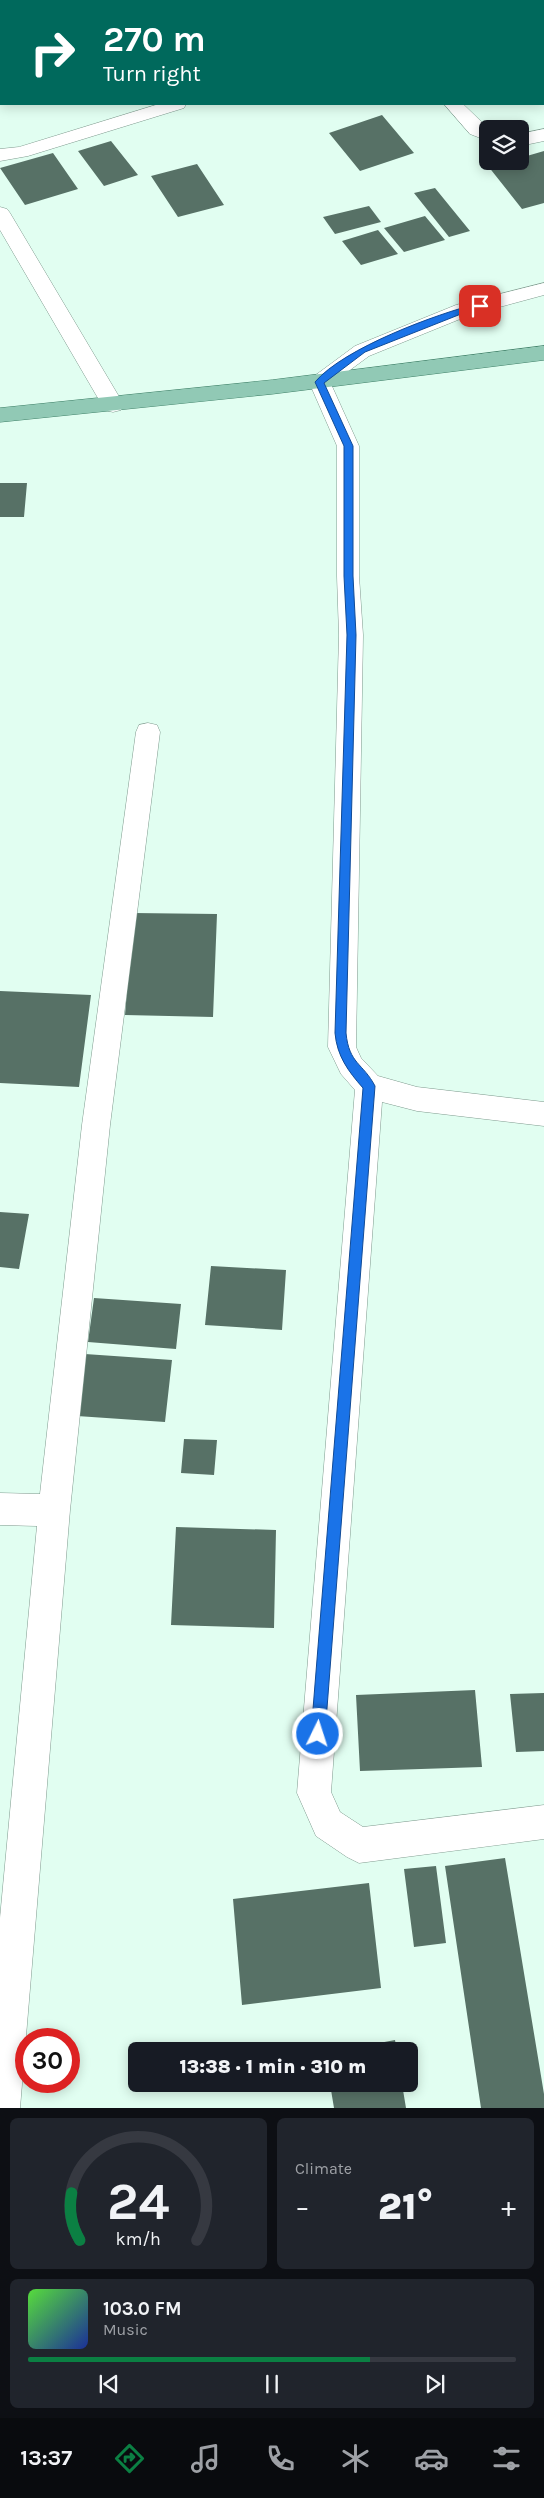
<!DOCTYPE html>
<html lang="en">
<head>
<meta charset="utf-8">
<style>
  body { margin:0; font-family:Karla,sans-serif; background:#20242c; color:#f1f3f6; height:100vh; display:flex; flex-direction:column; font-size:19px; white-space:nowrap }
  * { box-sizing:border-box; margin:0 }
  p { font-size:16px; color:#9ea1a6 }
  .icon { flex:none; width:28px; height:28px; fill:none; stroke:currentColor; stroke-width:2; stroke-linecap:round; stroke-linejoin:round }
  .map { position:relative; height:2108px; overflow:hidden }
  .details { display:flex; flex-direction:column; gap:10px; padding:10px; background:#0d0f14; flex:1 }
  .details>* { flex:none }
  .hud { position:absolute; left:0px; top:0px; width:545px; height:105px; box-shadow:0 2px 12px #0003; background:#00695c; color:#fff; overflow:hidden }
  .fabs { position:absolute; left:479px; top:120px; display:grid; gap:10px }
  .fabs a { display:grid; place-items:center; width:50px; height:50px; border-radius:8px; background:#171b24; box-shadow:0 2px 12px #0003; font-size:25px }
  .speed { position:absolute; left:15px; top:2028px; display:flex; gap:10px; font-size:25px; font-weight:700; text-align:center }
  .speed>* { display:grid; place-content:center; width:65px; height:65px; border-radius:50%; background:#171b24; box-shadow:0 2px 12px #0003; line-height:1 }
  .speed .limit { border:8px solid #d22; background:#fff; color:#111 }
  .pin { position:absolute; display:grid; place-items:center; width:42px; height:42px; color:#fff; margin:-21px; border-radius:10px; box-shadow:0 2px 8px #0006 }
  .me { position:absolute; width:55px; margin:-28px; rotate:4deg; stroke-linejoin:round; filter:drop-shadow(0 0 4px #0008) }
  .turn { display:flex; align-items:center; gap:18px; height:105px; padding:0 20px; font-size:22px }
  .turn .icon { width:65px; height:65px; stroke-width:2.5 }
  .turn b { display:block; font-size:35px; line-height:42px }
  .big { font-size:38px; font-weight:800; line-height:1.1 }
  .details .widget { flex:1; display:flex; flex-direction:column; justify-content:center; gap:8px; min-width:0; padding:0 18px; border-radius:8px; background:#20242c }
  .details .dial { align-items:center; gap:0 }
  .dial svg { height:130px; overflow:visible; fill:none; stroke:#363941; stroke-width:7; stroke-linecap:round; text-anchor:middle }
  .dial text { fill:#f1f3f6; stroke:none }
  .song { display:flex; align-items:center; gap:15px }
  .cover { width:60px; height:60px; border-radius:8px; background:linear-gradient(135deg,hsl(110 70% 55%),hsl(230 70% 35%)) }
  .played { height:5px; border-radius:2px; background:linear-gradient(90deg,#0b8043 70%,#363941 70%) }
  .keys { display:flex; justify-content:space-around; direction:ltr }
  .heat { display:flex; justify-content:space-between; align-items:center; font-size:28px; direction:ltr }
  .details .tiles { flex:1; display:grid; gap:10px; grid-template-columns:1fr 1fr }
  .widget:last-child { grid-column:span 2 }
  .trip { position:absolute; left:128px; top:2042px; width:290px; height:50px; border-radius:8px; background:#171b24; box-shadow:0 2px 12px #0003; font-weight:800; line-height:50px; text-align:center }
  .menu { display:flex; height:80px; justify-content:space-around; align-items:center; background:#090b0e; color:#9ea1a6 }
  .menu .icon { width:35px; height:35px }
  .menu .active { color:#0b8043 }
  .menu b { font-size:22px; color:#f1f3f6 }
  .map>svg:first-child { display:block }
</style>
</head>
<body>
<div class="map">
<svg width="544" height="2108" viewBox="0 0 544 2108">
  <rect width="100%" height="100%" fill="#e1fef1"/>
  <path fill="#577166" d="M382,115l32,38 -54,18 -31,-38z
    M111,141l27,34 -34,11 -26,-35z
    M544,151v52l-22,6 -34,-43 18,-5h14v-3z
    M53,153l25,36 -53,16 -25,-37z
    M197,164l27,41 -46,12 -27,-41z
    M435,188l35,43 -21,6 -35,-44z
    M369,206l12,16 -46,12 -12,-17z
    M425,216l20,24 -41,12 -20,-24z
    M378,230l20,24 -37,11 -19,-24z
    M0,483h27l-3,34h-24z
    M133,913l84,1 -4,103 -88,-2z
    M0,991l91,4 -12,92 -79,-4z
    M0,1212l29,2 -10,55 -19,-2z
    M211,1266l75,4 -4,60 -77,-5z
    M94,1298l87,6 -5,45 -88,-7z
    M85,1354l87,6 -7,62 -88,-6z
    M184,1439l33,1 -3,35 -33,-2z
    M176,1527l100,3 -2,98 -103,-3z
    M475,1690l7,77 -122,4 -4,-76z
    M544,1693v58l-28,1 -6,-58z
    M505,1858l39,236v14h-63l-36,-242z
    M436,1866l10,77 -32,4 -10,-78z
    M369,1883l12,105 -139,17 -9,-106z
    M395,2040l2,11h-55v-1z
    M330,2084h72l4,24h-72z"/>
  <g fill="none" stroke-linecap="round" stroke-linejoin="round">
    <defs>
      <path id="minor" d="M0,17h1v10h-1z
        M159,104h27l-2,4 -156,48 -28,5v-12l19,-2z
        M444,104h19l26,25 -1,12 -18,-7z
        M544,129v12l-24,5v-12z
        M0,207l7,2 3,4 114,192 -3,5 -8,2 -8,-2 -3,-5 -102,-175z
        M544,283v12l-74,20 -101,41 -38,28 28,62v130l4,59 -7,412 5,11 17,18 39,11 127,15v24l-127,-15 -35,-9 -51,690 9,20 23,15 181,-22v34l-185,24 -12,-6 -31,-21 -19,-43 58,-703 -14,-16 -13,-27 11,-412 -2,-59v-130l-28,-64 4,-5 42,-31 101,-41z
        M148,723l9,2 3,7 -50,393 -40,385 -50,598h-20v-190l37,-392 -37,-1v-32l40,1 42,-369 54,-393 3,-7z"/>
      <path id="major" d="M544,346v14l-272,34 -272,28v-14l272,-28z"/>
    </defs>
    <use href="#minor" stroke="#7f9a8e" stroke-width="1"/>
    <use href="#major" stroke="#3f8068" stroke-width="1"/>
    <use href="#minor" fill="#fff" fill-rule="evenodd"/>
    <use href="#major" fill="#91c9b5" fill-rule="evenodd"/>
  </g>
  <path fill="#1a73e8" stroke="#114b97" d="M480,303l4,3 -2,2 -16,4 -101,40 -41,31 29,63v130l3,59 -10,398c3,31 17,30 29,53l-50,648 -2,5 -5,2 -5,-2 -2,-5 52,-646c-15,-17 -26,-32 -28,-55l12,-398 -3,-59v-130l-29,-64c29,-34 121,-68 165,-79z"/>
</svg>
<div class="fabs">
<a><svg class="icon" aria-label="layers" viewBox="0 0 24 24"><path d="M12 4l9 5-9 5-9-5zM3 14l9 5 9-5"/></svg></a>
</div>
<div class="speed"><div class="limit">30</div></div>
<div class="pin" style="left:480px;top:306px;background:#d93025"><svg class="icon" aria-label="arrive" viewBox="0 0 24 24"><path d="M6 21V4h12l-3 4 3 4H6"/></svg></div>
<svg class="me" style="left:318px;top:1734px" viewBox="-20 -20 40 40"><circle r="17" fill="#1a73e8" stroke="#fff" stroke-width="3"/><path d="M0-11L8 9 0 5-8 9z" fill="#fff"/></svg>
<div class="trip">13:38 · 1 min · 310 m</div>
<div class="hud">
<div class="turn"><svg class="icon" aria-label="right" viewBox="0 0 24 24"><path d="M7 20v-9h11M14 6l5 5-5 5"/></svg><div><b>270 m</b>Turn right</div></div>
</div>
</div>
<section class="details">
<div class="tiles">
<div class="widget dial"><svg viewBox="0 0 100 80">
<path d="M14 69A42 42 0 1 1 86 69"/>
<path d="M14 69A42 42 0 0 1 9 40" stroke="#0b8043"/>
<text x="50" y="56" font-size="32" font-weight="700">24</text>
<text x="50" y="72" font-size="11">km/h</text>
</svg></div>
<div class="widget"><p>Climate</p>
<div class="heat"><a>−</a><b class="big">21°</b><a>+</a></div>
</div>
<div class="widget">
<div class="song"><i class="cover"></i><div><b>103.0 FM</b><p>Music</p></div></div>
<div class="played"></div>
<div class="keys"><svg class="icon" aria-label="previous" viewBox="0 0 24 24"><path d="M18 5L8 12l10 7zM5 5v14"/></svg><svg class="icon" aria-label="pause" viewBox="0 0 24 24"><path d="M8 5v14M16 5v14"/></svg><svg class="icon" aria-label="next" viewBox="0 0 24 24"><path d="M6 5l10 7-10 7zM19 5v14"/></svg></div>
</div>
</div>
</section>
<nav class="menu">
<b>13:37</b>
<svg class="icon active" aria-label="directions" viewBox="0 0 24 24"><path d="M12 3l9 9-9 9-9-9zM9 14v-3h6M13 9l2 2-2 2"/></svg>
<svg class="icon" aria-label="music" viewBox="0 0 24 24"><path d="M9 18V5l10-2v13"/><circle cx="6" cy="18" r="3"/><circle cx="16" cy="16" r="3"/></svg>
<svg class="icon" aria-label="phone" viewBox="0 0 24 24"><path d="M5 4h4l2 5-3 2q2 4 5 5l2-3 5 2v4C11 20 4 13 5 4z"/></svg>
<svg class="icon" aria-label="climate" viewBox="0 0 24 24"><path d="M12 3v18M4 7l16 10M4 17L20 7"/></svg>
<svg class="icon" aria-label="car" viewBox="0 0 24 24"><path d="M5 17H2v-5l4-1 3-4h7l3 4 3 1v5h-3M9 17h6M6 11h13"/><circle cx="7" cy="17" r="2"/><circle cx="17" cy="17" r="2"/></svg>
<svg class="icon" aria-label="filters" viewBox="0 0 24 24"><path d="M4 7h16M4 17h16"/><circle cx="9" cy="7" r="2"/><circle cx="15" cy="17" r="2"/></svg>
</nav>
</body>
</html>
